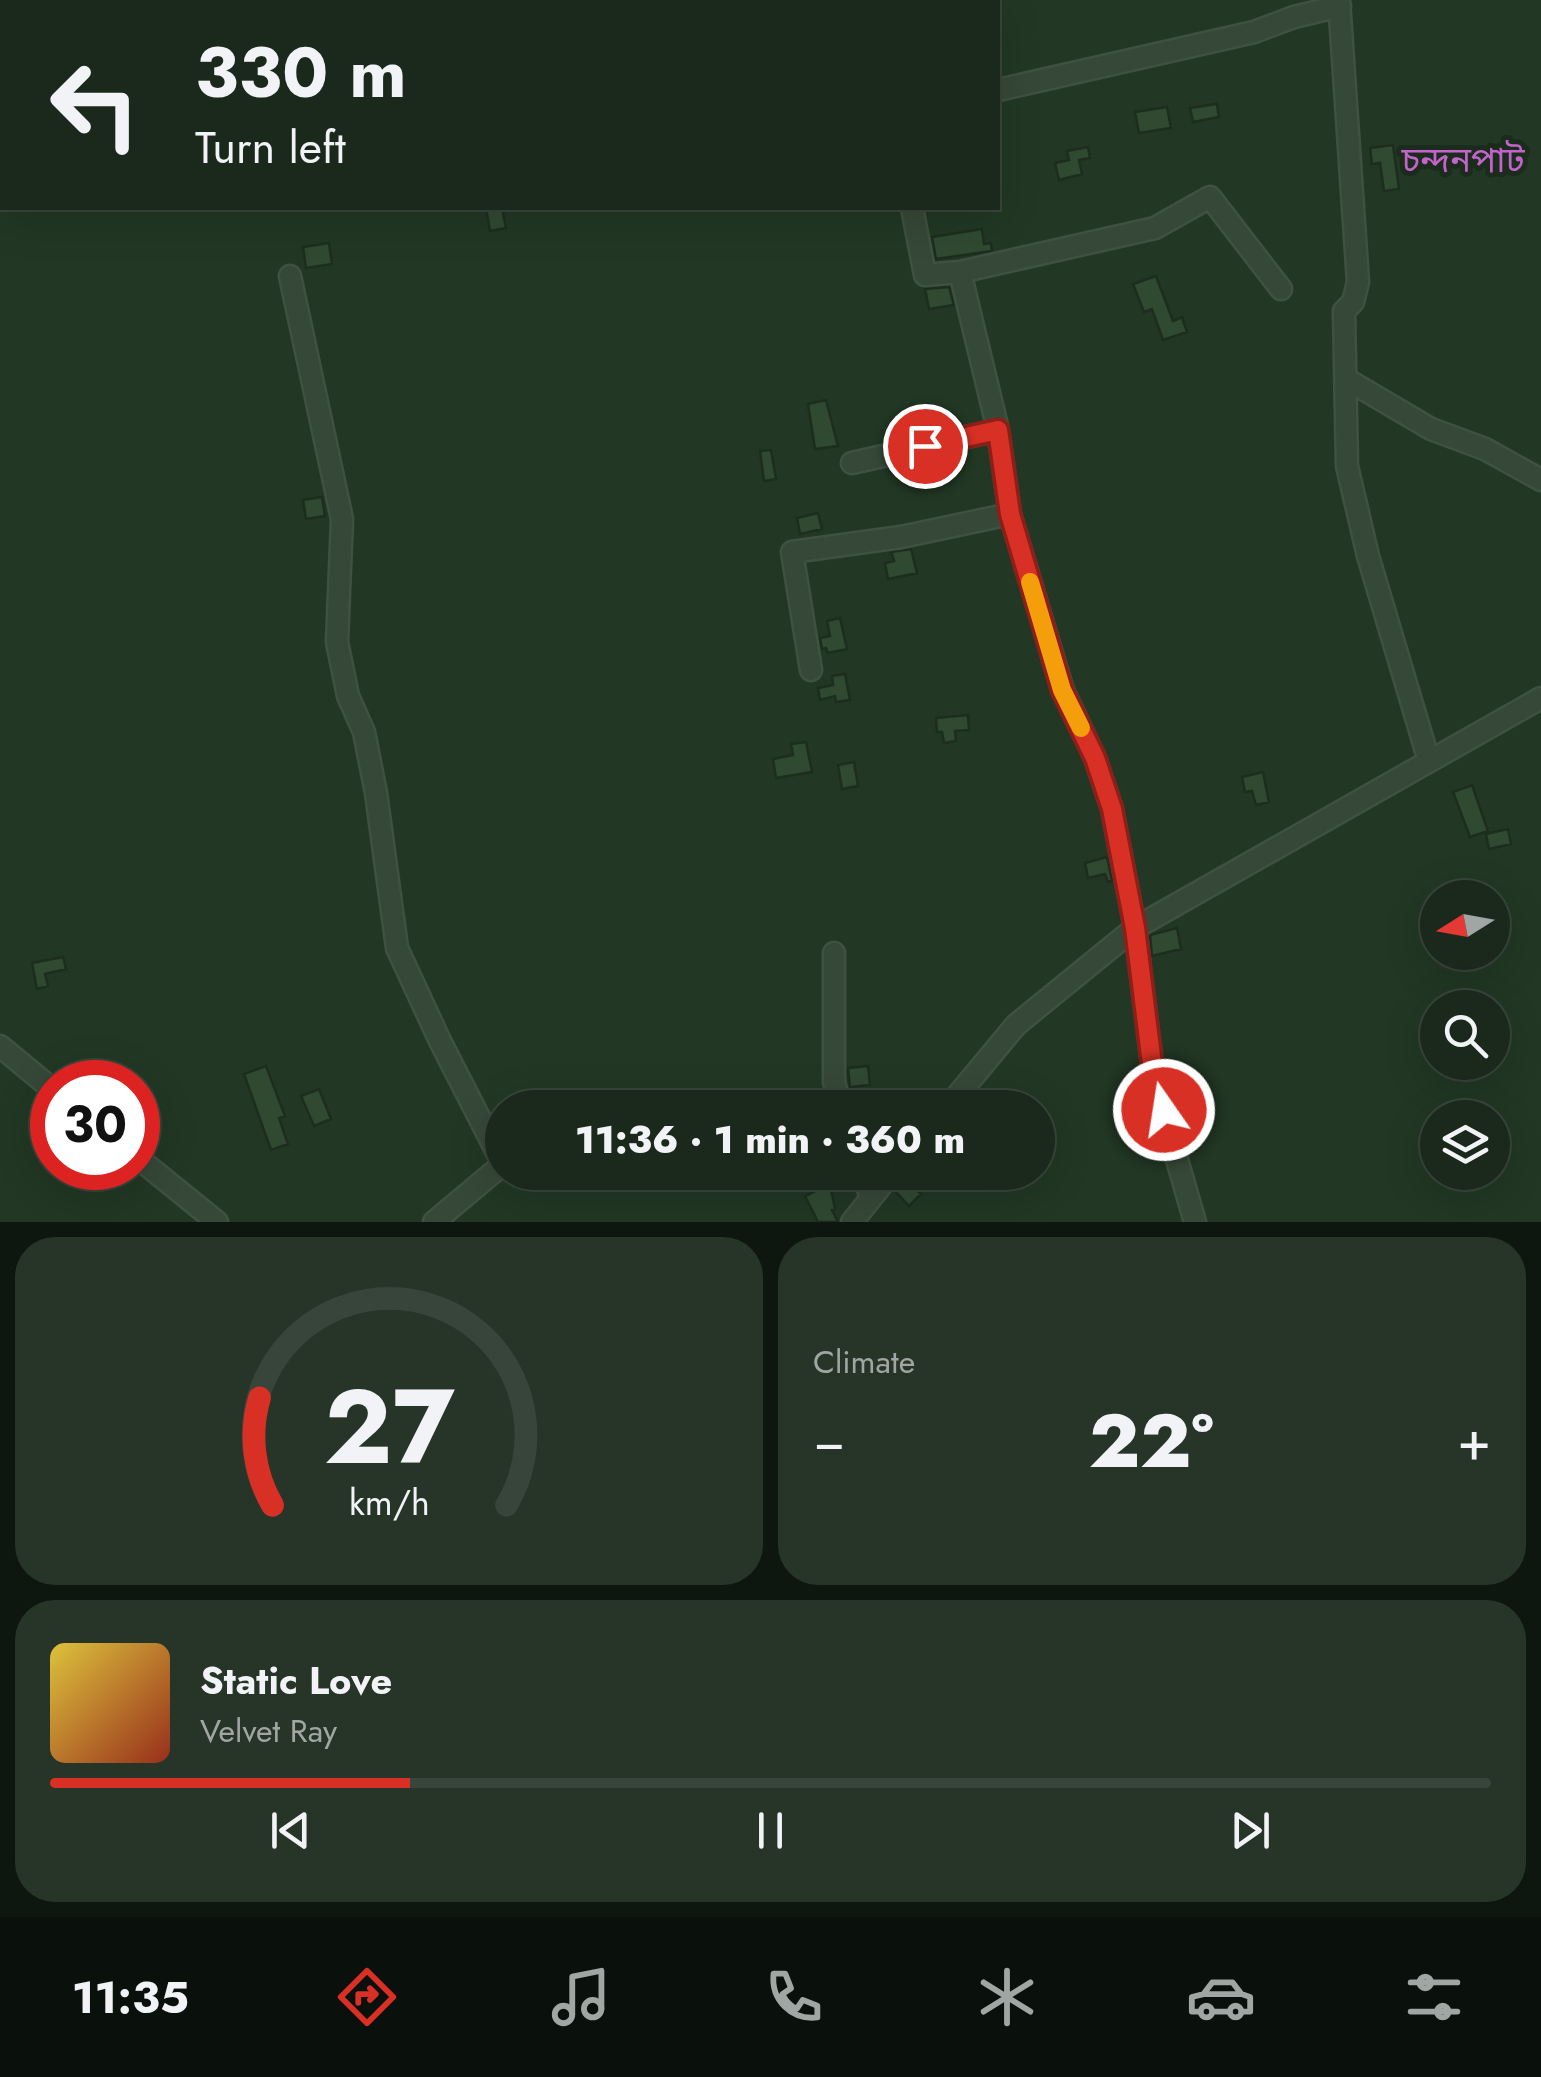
<!DOCTYPE html>
<html lang="en">
<head>
<meta charset="utf-8">
<style>
  body { margin:0; font-family:Jost,"Noto Sans Bengali",sans-serif; background:#273528; color:#f1f3f6; height:100vh; display:flex; flex-direction:column; font-size:38px; white-space:nowrap }
  * { box-sizing:border-box; margin:0 }
  p { font-size:32px; color:#9fa6a3 }
  .icon { flex:none; width:55px; height:55px; fill:none; stroke:currentColor; stroke-width:2; stroke-linecap:round; stroke-linejoin:round }
  .map { position:relative; height:1222px; overflow:hidden }
  .drawer { display:flex; flex-direction:column; gap:15px; padding:15px; background:#0e170f; flex:1 }
  .drawer>* { flex:none }
  .hud { position:absolute; left:0px; top:0px; width:1000px; height:210px; box-shadow:0 10px 40px #0002,0 0 0 2px #38453a; background:#1a291b; color:#f1f3f6; overflow:hidden }
  .needle { width:65px; rotate:259deg }
  .buttons { position:absolute; left:1420px; top:880px; display:grid; gap:20px }
  .buttons a { display:grid; place-items:center; width:90px; height:90px; border-radius:50%; background:#1a291b; box-shadow:0 10px 40px #0002,0 0 0 2px #38453a; font-size:50px }
  .speed { position:absolute; left:30px; top:1060px; display:flex; gap:20px; font-size:50px; font-weight:700; text-align:center }
  .speed>* { display:grid; place-content:center; width:130px; height:130px; border-radius:50%; background:#1a291b; box-shadow:0 10px 40px #0002,0 0 0 2px #38453a; line-height:1 }
  .speed .limit { border:15px solid #d22; background:#fff; color:#111 }
  .pin { position:absolute; display:grid; place-items:center; width:85px; height:85px; color:#fff; margin:-42px; border:5px solid #fff; border-radius:50%; box-shadow:0 2px 10px #0007 }
  .me { position:absolute; width:110px; margin:-55px; rotate:347deg; stroke-linejoin:round; filter:drop-shadow(0 0 8px #0008) }
  .turn { display:flex; align-items:center; gap:35px; height:210px; padding:0 30px; font-size:45px }
  .turn .icon { width:130px; height:130px; stroke-width:2.5 }
  .turn b { display:block; font-size:70px; line-height:85px }
  .big { font-size:75px; font-weight:800; line-height:1.1 }
  .drawer .tile { flex:1; display:flex; flex-direction:column; justify-content:center; gap:15px; min-width:0; padding:0 35px; border-radius:40px; background:#273528 }
  .drawer .dial { align-items:center; gap:0 }
  .dial svg { height:260px; overflow:visible; fill:none; stroke:#38453a; stroke-width:7; stroke-linecap:round; text-anchor:middle }
  .dial text { fill:#f1f3f6; stroke:none }
  .song { display:flex; align-items:center; gap:30px }
  .cover { width:120px; height:120px; border-radius:15px; background:linear-gradient(135deg,hsl(50 70% 55%),hsl(10 70% 35%)) }
  .played { height:10px; border-radius:5px; background:linear-gradient(90deg,#d93025 25%,#38453a 25%) }
  .keys { display:flex; justify-content:space-around; direction:ltr }
  .heat { display:flex; justify-content:space-between; align-items:center; font-size:55px; direction:ltr }
  .drawer .tiles { flex:1; display:grid; gap:15px; grid-template-columns:1fr 1fr }
  .tile:last-child { grid-column:span 2 }
  .trip { position:absolute; left:485px; top:1090px; width:570px; height:100px; border-radius:50px; background:#1a291b; box-shadow:0 10px 40px #0002,0 0 0 2px #38453a; font-weight:800; line-height:100px; text-align:center }
  .menu { display:flex; height:160px; justify-content:space-around; align-items:center; background:#0a100b; color:#9fa6a3 }
  .menu .icon { width:70px; height:70px }
  .menu .selected { color:#d93025 }
  .menu b { font-size:45px; color:#f1f3f6 }
  .map>svg:first-child { display:block }
</style>
</head>
<body>
<div class="map">
<svg width="1541" height="1222" viewBox="0 0 1541 1222">
  <rect width="100%" height="100%" fill="#223724"/>
  <path fill="#304931" stroke="#1d2e1f" stroke-width="2.5" d="M1217,104l2,13 -26,5 -3,-14z
    M1167,107l4,21 -32,5 -4,-21z
    M1393,145l6,44 -15,2 -4,-28 -8,1 -2,-16z
    M1088,147l2,11 -11,2 3,14 -23,6 -4,-17 14,-3 -2,-9z
    M486,208h16l4,20 -16,3z
    M982,229l2,15 7,-1 1,8 -56,8 -4,-22z
    M329,243l3,21 -26,4 -3,-21z
    M1156,276l17,45 9,-4 5,15 -24,8 -11,-31 -8,3 -11,-28z
    M949,287l5,18 -25,4 -4,-20z
    M826,400l12,46 -23,3 -7,-45z
    M771,450l5,29 -12,2 -4,-30z
    M322,497l3,19 -19,3 -3,-19z
    M818,513l4,16 -22,5 -3,-16z
    M911,549l6,24 -29,6 -3,-16 9,-2 -3,-9z
    M840,618l7,31 -19,4 -2,-5 -4,1 -2,-11 10,-2 -3,-15z
    M845,674l5,26 -14,2 -1,-6 -15,4 -2,-12 15,-3 -1,-9z
    M968,715l1,15 -14,1 1,10 -12,2 -2,-11h-5l-1,-14z
    M806,742l6,30 -36,6 -3,-19 20,-4 -2,-11z
    M854,762l4,24 -16,3 -4,-24z
    M1263,772l6,30 -13,3 -4,-14 -7,1 -3,-15z
    M1472,785l16,46 -18,6 -17,-45z
    M1508,829l3,15 -22,5 -3,-15z
    M1107,857l5,24 -4,1 -3,-8 -17,4 -3,-15z
    M1177,928l4,21 -29,7 -2,-21z
    M63,957l3,12 -21,5 3,12 -11,3 -5,-26z
    M266,1066l19,50 -6,2 9,26 -17,6 -27,-76z
    M868,1066l2,19 -20,2 -2,-19z
    M319,1089l12,30 -17,7 -13,-30z
    M906,1180l15,14 -12,12 -14,-15z
    M830,1184l5,25 -3,1 6,12h-20l-13,-26z"/>
  <g fill="none" stroke-linecap="round" stroke-linejoin="round">
    <defs>
      <path id="minor" d="M872,0l1,2
        M1339,0l19,282 -5,20 -9,9 3,155 21,90 61,205
        M998,90l256,-58 40,-15 46,-11
        M0,168h2
        M912,208l13,67 35,-3 38,158 12,84 53,176 32,68 17,51 23,119 19,152 41,142
        M960,272l195,-44 55,-31 71,92
        M290,276l52,243 -5,123 11,54 16,36 12,61 21,155 43,93 62,121
        M1346,379l85,50 54,20 56,31
        M852,463l146,-33
        M811,670l-19,-118 109,-15 109,-23
        M834,953v129l7,26
        M0,1046l52,43
        M947,1108l69,-83 119,-97 406,-230
        M138,1158l79,64
        M862,1172l9,26
        M434,1222l68,-57
        M852,1222l40,-50"/>
    </defs>
    <use href="#minor" stroke="#3f5140" stroke-width="25"/>
    <use href="#minor" stroke="#364837" stroke-width="20"/>
  </g>
  <g fill="none" stroke-linecap="round" stroke-linejoin="round">
    <defs>
      <path id="route" d="M925,446l73,-16 12,84 52,176 33,68 17,51 23,119 19,152 10,30"/>
    </defs>
    <use href="#route" stroke="#8d1f18" stroke-width="25"/>
    <use href="#route" stroke="#d93025" stroke-width="18"/>
    <path stroke="#f59e0b" stroke-width="18" d="M1030,582l32,108 19,38"/>
  </g>
  <g text-anchor="middle" stroke-width="10" stroke-linejoin="round" paint-order="stroke">
    <g font-size="35" fill="#c364cb" stroke="#1b2c1d">
      <text x="1463" y="172">চন্দনপাট</text>
    </g>
  </g>
</svg>
<div class="buttons">
<a><svg class="needle" viewBox="-14 -14 28 28"><path d="M0-13l5 13h-10z" fill="#e53935"/><path d="M0 13l5-13h-10z" fill="#9fa6a3"/></svg></a>
<a><svg class="icon" aria-label="search" viewBox="0 0 24 24"><circle cx="10" cy="10" r="6"/><path d="M15 15l6 6"/></svg></a>
<a><svg class="icon" aria-label="layers" viewBox="0 0 24 24"><path d="M12 4l9 5-9 5-9-5zM3 14l9 5 9-5"/></svg></a>
</div>
<div class="speed"><div class="limit">30</div></div>
<div class="pin" style="left:925px;top:446px;background:#d93025"><svg class="icon" aria-label="arrive" viewBox="0 0 24 24"><path d="M6 21V4h12l-3 4 3 4H6"/></svg></div>
<svg class="me" style="left:1164px;top:1110px" viewBox="-20 -20 40 40"><circle r="17" fill="#d93025" stroke="#fff" stroke-width="3"/><path d="M0-11L8 9 0 5-8 9z" fill="#fff"/></svg>
<div class="trip">11:36 · 1 min · 360 m</div>
<div class="hud">
<div class="turn"><svg class="icon" aria-label="left" viewBox="0 0 24 24"><path d="M17 20v-9H6M10 6l-5 5 5 5"/></svg><div><b>330 m</b>Turn left</div></div>
</div>
</div>
<section class="drawer">
<div class="tiles">
<div class="tile dial"><svg viewBox="0 0 100 80">
<path d="M14 69A42 42 0 1 1 86 69"/>
<path d="M14 69A42 42 0 0 1 10 36" stroke="#d93025"/>
<text x="50" y="56" font-size="32" font-weight="700">27</text>
<text x="50" y="72" font-size="11">km/h</text>
</svg></div>
<div class="tile"><p>Climate</p>
<div class="heat"><a>−</a><b class="big">22°</b><a>+</a></div>
</div>
<div class="tile">
<div class="song"><i class="cover"></i><div><b>Static Love</b><p>Velvet Ray</p></div></div>
<div class="played"></div>
<div class="keys"><svg class="icon" aria-label="previous" viewBox="0 0 24 24"><path d="M18 5L8 12l10 7zM5 5v14"/></svg><svg class="icon" aria-label="pause" viewBox="0 0 24 24"><path d="M8 5v14M16 5v14"/></svg><svg class="icon" aria-label="next" viewBox="0 0 24 24"><path d="M6 5l10 7-10 7zM19 5v14"/></svg></div>
</div>
</div>
</section>
<nav class="menu">
<b>11:35</b>
<svg class="icon selected" aria-label="directions" viewBox="0 0 24 24"><path d="M12 3l9 9-9 9-9-9zM9 14v-3h6M13 9l2 2-2 2"/></svg>
<svg class="icon" aria-label="music" viewBox="0 0 24 24"><path d="M9 18V5l10-2v13"/><circle cx="6" cy="18" r="3"/><circle cx="16" cy="16" r="3"/></svg>
<svg class="icon" aria-label="phone" viewBox="0 0 24 24"><path d="M5 4h4l2 5-3 2q2 4 5 5l2-3 5 2v4C11 20 4 13 5 4z"/></svg>
<svg class="icon" aria-label="climate" viewBox="0 0 24 24"><path d="M12 3v18M4 7l16 10M4 17L20 7"/></svg>
<svg class="icon" aria-label="car" viewBox="0 0 24 24"><path d="M5 17H2v-5l4-1 3-4h7l3 4 3 1v5h-3M9 17h6M6 11h13"/><circle cx="7" cy="17" r="2"/><circle cx="17" cy="17" r="2"/></svg>
<svg class="icon" aria-label="filters" viewBox="0 0 24 24"><path d="M4 7h16M4 17h16"/><circle cx="9" cy="7" r="2"/><circle cx="15" cy="17" r="2"/></svg>
</nav>
</body>
</html>
